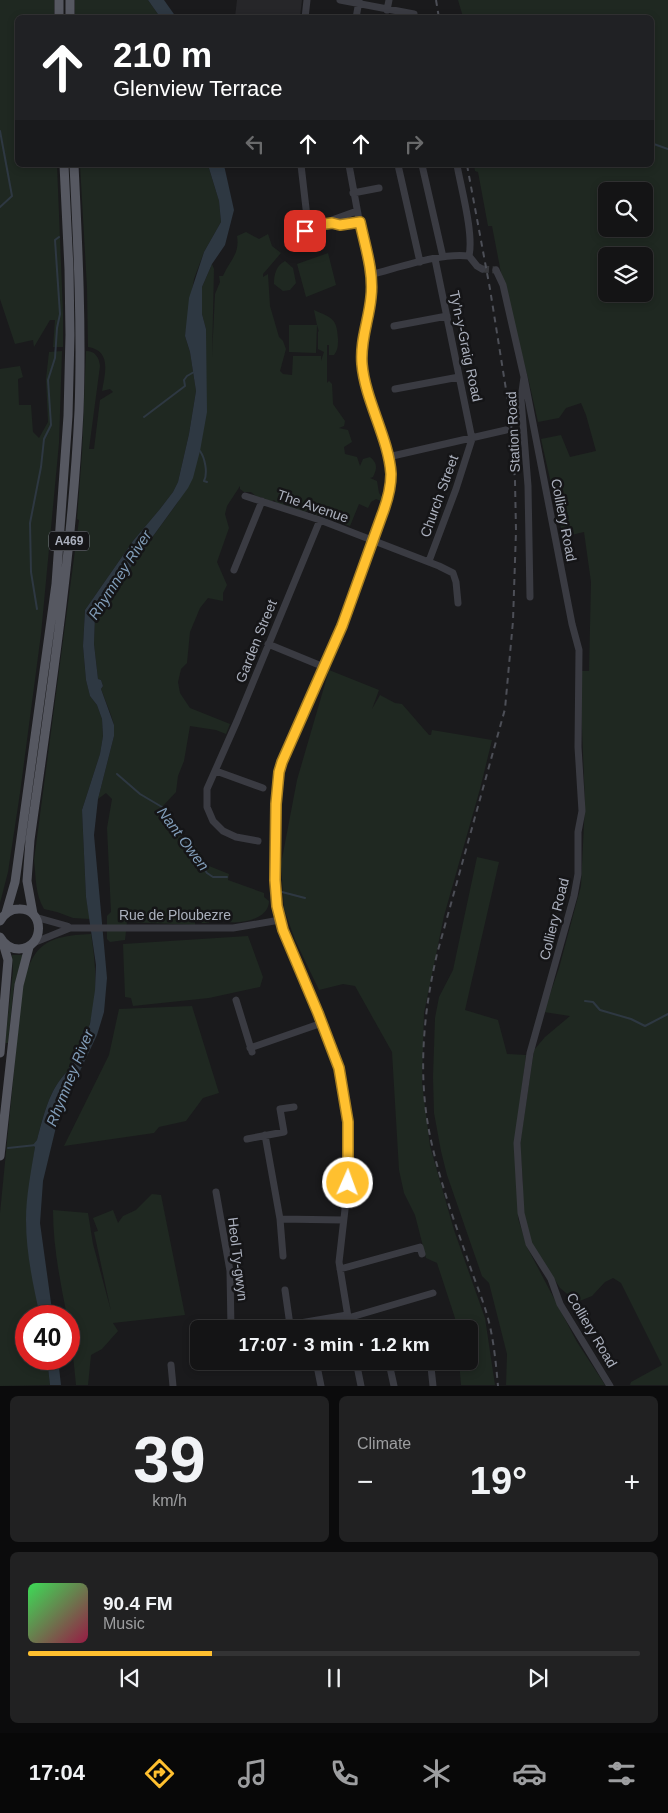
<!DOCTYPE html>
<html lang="en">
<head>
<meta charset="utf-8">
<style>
  body { margin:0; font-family:Helvetica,sans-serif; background:#212122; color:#f1f3f6; height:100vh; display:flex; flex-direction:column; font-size:19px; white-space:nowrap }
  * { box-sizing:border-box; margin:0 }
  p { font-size:16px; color:#9d9ea0 }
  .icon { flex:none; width:28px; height:28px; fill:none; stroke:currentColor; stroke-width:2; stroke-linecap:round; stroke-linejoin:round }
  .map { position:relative; height:1386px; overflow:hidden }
  .sheet { display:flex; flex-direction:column; gap:10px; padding:10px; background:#0b0b0c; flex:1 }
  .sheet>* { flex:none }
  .hud { position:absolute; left:15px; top:15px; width:639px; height:152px; border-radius:8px; box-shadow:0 2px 8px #0003,0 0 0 1px #333334; background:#202124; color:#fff; overflow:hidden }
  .fabs { position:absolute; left:598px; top:182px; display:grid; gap:10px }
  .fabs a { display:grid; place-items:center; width:55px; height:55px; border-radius:8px; background:#141415; box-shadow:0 2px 8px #0003,0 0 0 1px #333334; font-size:25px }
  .speed { position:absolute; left:15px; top:1305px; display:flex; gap:10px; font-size:25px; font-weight:700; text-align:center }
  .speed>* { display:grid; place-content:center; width:65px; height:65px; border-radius:50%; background:#141415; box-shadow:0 2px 8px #0003,0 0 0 1px #333334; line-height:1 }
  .speed .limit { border:8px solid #d22; background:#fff; color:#111 }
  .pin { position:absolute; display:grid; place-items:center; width:42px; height:42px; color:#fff; margin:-21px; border-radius:10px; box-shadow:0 2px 8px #0006 }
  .me { position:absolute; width:55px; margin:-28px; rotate:2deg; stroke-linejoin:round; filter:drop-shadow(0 0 4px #0008) }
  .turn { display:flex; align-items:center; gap:18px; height:105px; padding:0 15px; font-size:22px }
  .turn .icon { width:65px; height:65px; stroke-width:2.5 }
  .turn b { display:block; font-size:35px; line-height:42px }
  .lanes { display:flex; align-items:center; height:48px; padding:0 15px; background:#0003; justify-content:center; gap:25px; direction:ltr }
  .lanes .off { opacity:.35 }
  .big { font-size:38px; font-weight:800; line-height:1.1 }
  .sheet .card { flex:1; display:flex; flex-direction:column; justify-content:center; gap:8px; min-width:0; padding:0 18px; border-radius:8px; background:#212122 }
  .sheet .dial { align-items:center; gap:0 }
  .dial b { font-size:65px; line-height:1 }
  .song { display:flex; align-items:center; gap:15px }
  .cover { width:60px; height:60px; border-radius:8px; background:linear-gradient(135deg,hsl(130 70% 55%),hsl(340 70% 35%)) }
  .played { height:5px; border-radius:2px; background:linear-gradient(90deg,#ffc02f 30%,#333334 30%) }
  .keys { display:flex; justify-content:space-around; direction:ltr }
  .heat { display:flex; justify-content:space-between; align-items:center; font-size:28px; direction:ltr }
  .sheet .tiles { flex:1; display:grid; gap:10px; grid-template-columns:1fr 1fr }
  .card:last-child { grid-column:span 2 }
  .trip { position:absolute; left:190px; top:1320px; width:288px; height:50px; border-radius:8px; background:#141415; box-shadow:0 2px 8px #0003,0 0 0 1px #333334; font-weight:800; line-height:50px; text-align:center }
  .tab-bar { display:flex; height:80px; justify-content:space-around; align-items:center; background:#080808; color:#9d9ea0 }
  .tab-bar .icon { width:35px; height:35px }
  .tab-bar .active { color:#ffc02f }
  .tab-bar b { font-size:22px; color:#f1f3f6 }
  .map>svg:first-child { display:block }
</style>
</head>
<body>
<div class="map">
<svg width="668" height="1386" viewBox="0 0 668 1386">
  <rect width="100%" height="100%" fill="#1a1a1c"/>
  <path fill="#262629" d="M237,0h65l-2,17h-65z"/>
  <path fill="#1f2821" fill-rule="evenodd" d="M0,0h54v17l-36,1v147h39l6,148v34h-10l2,-27h-5l-16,27 -1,-7 -18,4 -15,-45z
    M75,0h73l12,17h-85z
    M458,0h210v1385h-38l1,-3 31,-17 -41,-82 -8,-5 -8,4 -13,14 -15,6 -17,-14 -28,-44 -9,-31v-30l-3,-39 14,-94 11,-13 25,-21 -26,-4 15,-44 22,-82 4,-83 -4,-99 1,-33h7l2,-89 -7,-50 -21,5 -22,-98 20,-4 9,22 26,-6 -10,-36 -5,-12 -15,5 -7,10 -21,4 -9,-40 -27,-104 -10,-52h-4l-10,-54 -3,-1 -1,-6h177v-147l-188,-1zM606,191h38v38h-38zM606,256h38v38h-38z
    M80,165h128l11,36 2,21 -17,30 -10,27 -9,57 5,16 6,39 -7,43 -11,48 -5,10 -13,17 -27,32 -48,69 -2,36 3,34 4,16 7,9 5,14 1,17 -3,18 -18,56 4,87 4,22 -17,-1 -16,-6 -13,-3c-9,-15 -8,-32 -10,-49l45,-340 -2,-1 5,-65 4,-103c9,0 13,6 14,15l-11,83h5l6,-49 13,-8 -3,-3 -8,2c3,-18 10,-40 -14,-44l-1,-59z
    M246,232l13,7 9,-5 4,12 9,7 -18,21v3l5,-3 2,32 9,31 4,4 3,8 -6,22 3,3 9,1 1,-19h28v5l3,-9 -6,-3v-18l1,1 -2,-7 -1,28 -27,-1v-27h28l-3,-15c18,8 23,8 24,29 0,6 0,11 -4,16h-5v-10h-2v38l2,-2 3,3 1,20 12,17 -1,5 -5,2 9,2 4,12 -8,5 1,7 12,3 3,9 3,-7 7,-2c8,6 7,12 3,20l-3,1 7,3 2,12 3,4 -1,4 -5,-2 -5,3 -3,6 -9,-4 -9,22 -42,-14 -2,-2 -1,3 -15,-3 -4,-6 -6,3 -6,-7 -5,3 -7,-6h-5l-6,-5h-7l-4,-3v-3l-13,20 -2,8 4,14 -12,34 10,23 -4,8v8l-15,-3 -8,10 -10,24 -3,31 -6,6 -3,13 2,11 10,15 40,16 -4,10 -10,-4 -26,-4 -6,35 -6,15 -2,16 -14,15 25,37 5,-3 17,25 20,8 -1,6 36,13v4l5,4c0,18 -27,23 -41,21l1,-7 -7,-5 -10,4 -3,9h-7l-1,-2h-6v4l-68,-3 -2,18 -15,2 -3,-3v-23l4,-4 -4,-84 5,-29 -6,-6 -8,6 16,-63v-11l-3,-10 -10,-26 2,-3 -2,-6 -3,-1 -4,-35 1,-28 83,-114 28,-145v-28l-4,-15v-27l10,-23 2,5 -2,88 3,-63 5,-12 -1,-6h4c7,-16 17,-22 14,-40z
    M328,253l8,32 -30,12 -9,-33z
    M285,261l8,7 3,15 -6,7 -7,1 -9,-7c0,-10 2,-18 11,-23z
    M62,351l-3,92 -18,191 -21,159 -12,79 -8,31v-534l20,-3 3,11 -5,2 1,26h12l2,27 6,6 9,-16 -2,-43 3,-27z
    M329,670l50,20 -7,19 8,-14 15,8 7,1 27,31h2l1,-5 60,10 -12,49 -36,127 -20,97 -2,70 8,63 24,84 31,88 10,67h-34l-2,-24h10v-32h-13l-1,-11 -18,-55 -11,-5 -11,-43 -11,-22 -5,-23 -7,-118 -37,-66 -12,-2 -24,6 -24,-50 -11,-31 -3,-45 16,-84z
    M477,857l22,5 -34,148 33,10 9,34 19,1 -6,49 -2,114 9,29 31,59 19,36 28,43h-99l1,-31 -18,-71 -7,-7 -35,-101 -6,-24 -7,-38 -1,-36 2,-59 4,-21 14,-27z
    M91,934c5,30 7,59 -1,89 -4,17 -15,34 -23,49 -18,17 -24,46 -30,68l-3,5 1,2 -9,74 4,42 10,53h-14v43h21l3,26 -50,1v-173l22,-223c10,-46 24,-54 69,-56z
    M248,936l15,41 -3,10 -51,11 -76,8 -2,-8 -6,-1 -2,-53z
    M12,955h11l-9,31 -6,57h-3l8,-72z
    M192,1006l27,87 -16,5 -17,23 -27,6 -5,6 -90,13 45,-91 10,-46z
    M152,1194l9,1 24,120 -72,8 5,8 -16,18 -11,6 -3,30h-12l-7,-69h-2c-7,-35 -14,-70 -14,-106l35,3 5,31 18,67 -17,-79 4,-1 -5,-13 20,-8 5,13 5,-7 13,-6z"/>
  <path fill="#2e3842" d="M148,0h16l12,17h-16z
    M208,165h16l10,45 -9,35 -13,19 -10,23v27l4,15 1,83 -7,39 -7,27 -5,10 -93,128 -1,28 4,35 3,1 2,6 -2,3 13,36v11l-16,63 -4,36 13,143 -3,34 -7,23 -18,38 -23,54 -13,54 -3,42 12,87v6h-12c-7,-31 -14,-64 -14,-96 0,-24 5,-48 9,-73l-2,-2 4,-5c6,-22 12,-51 30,-68l23,-48 5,-34 1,-25 -10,-68 -4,-87 18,-56 3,-18 -1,-17 -5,-14 -7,-9 -4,-16 -3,-34 2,-36 48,-69 27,-32 13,-17 5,-10 11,-48 7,-43 -6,-39 -5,-16 4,-38 15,-46 17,-30 -2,-21z
    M47,1359h11l3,26h-11z"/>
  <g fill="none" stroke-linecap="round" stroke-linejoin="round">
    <path stroke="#2e3842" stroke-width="2" d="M0,131l12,65 -12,11
      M651,143l17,6
      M144,417l41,-31 -1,-6 3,-4 7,-4
      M200,451c5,7 8,22 4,30l3,1
      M37,609l-6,-37 -1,-49 11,-56 3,-28 7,-14 -3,-45 7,-22 2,-30 3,-14 -5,-74 4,-3
      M117,774l23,20 22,13 45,66 6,4h14
      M282,892l23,6
      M585,1001l8,1 7,8 31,9 14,7 23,-12
      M8,1148l28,-3"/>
    <path stroke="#37383c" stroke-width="7" stroke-dasharray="7 3.5" stroke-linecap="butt" d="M482,269l14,1"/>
    <path stroke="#3a3b42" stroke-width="7" d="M340,0l74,14
      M387,10l2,-10
      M305,18l2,-18
      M356,18l3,-17
      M301,165l6,52 4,9 21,-3 7,2 21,-3
      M349,165l22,120v13l-9,46v23l3,16 23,74 2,25 -7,33 -41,112 -55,120 -8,25 -3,32 -1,76 2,26 3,14 55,137 9,38 5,46 -1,42 -9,79 11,67
      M398,165l22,97
      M422,165l21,92
      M457,165c4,23 17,69 12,91
      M353,193l26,-5
      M332,223v-3l25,-9
      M305,231l6,-5
      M496,270l7,15 21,92 -3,22 7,87 2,111
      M370,275c28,-7 72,-23 99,-19l8,10 5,3
      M394,326l53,-10
      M524,377l48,247 7,26 -1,97 4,64 -4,21v42l-4,22 -44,157 -13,90 4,70 8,31 22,35 9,25 50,82
      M395,389l64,-12
      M388,457l118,-27
      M245,496l75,24 119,46 14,7 3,9 2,21
      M429,561l27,-72 16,-50 -37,-180
      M234,570l28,-69
      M268,644l56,23
      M216,771l47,17
      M258,841l-22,-4 -13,-6 -10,-10 -6,-14v-18l30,-68 83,-201
      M35,917l32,9 3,2
      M33,943l37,-15h163l47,-8
      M236,1000l16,52
      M250,1048l72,-25
      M265,1135l15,84
      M247,1139l37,-7 -4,-23 14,-2
      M216,1192l14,79 1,58
      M283,1256l-3,-37 63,1
      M340,1269l80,-22 2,7
      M285,1290l5,35
      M348,1318l85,-25
      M265,1329l82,-14
      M316,1361l5,25
      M356,1361l5,25
      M427,1361l4,6 2,19
      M389,1363l5,23
      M384,1364l13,-3
      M171,1365l2,21"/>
    <path stroke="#565861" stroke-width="9" d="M59,18v-18
      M70,18v-18
      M6,913l9,-31 41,-298 12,-168 2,-81 -1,-66 -5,-104
      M33,914l-6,-33 3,-41c20,-142 42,-285 49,-429 3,-82 -1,-164 -5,-246
      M0,921c4,-7 10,-12 19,-12 26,-1 26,39 0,40 -9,0 -15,-5 -19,-12
      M0,1053l8,-93 -5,-17
      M0,1156l19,-171 10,-38"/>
    <path stroke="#4d4f57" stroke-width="2" stroke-dasharray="6 5" stroke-linecap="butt" d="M436,0l3,18
      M467,165l23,124 21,132 4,60 1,50 -3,90 -8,88 -68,245c-15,64 -20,131 -4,195 10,43 26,85 40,126 6,16 12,31 16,47 5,21 7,42 9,64"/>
  </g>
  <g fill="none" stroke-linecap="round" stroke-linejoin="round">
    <defs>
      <path id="route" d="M305,231l6,-5 21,-3 8,2 20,-3c5,24 14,50 11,75 -2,23 -11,43 -9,67 3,36 27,75 29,110 0,14 -4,28 -9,41l-40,111 -60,136 -3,10 -3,32 -1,76 2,26 6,24 35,83 21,55 9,54v61"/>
    </defs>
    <use href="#route" stroke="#a67d1f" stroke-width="12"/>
    <use href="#route" stroke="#ffc02f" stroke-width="9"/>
  </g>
  <g text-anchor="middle" stroke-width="5" stroke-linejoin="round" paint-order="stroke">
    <rect fill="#151517" stroke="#7e828b" stroke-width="1" x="49" y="531.5" width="40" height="19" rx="4"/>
    <g font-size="12" font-weight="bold" fill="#abb0bd">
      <text x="69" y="545">A469</text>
    </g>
    <g font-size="14" fill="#abb0bd" stroke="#151517">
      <text transform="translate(466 346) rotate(78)" y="5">Ty'n-y-Graig Road</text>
      <text transform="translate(513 432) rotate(-93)" y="5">Station Road</text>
      <text transform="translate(439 496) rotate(-70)" y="5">Church Street</text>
      <text transform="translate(313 506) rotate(19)" y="5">The Avenue</text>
      <text transform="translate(564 520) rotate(79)" y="5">Colliery Road</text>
      <text transform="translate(256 641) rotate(-68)" y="5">Garden Street</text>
      <text x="175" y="920">Rue de Ploubezre</text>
      <text transform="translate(554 919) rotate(-76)" y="5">Colliery Road</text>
      <text transform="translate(238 1259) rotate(83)" y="5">Heol Ty-gwyn</text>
      <text transform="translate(592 1330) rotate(59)" y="5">Colliery Road</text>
    </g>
    <g font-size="15" font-style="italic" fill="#819db9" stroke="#151517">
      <text transform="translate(120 575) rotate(-57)" y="5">Rhymney River</text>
      <text transform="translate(183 839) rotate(53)" y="5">Nant Owen</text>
      <text transform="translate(70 1078) rotate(-68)" y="5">Rhymney River</text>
    </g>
  </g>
</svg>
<div class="fabs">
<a><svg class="icon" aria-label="search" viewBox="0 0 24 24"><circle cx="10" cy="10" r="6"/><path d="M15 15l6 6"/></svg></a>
<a><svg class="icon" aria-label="layers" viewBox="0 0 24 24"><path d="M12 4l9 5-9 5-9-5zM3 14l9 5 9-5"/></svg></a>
</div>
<div class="speed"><div class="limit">40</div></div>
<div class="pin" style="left:305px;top:231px;background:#d93025"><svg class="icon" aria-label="arrive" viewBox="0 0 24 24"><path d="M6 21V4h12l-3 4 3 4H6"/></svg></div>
<svg class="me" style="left:348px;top:1183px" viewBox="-20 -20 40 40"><circle r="17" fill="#ffc02f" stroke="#fff" stroke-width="3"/><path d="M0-11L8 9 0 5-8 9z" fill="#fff"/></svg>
<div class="trip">17:07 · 3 min · 1.2 km</div>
<div class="hud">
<div class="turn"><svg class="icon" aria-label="ahead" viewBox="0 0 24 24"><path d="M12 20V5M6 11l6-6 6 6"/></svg><div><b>210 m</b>Glenview Terrace</div></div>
<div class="lanes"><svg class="icon off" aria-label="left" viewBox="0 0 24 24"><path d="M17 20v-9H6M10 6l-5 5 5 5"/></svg><svg class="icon" aria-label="ahead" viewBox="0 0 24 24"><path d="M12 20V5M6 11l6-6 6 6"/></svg><svg class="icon" aria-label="ahead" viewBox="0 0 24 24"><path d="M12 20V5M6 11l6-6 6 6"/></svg><svg class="icon off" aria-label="right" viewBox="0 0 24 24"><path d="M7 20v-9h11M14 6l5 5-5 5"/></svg></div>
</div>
</div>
<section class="sheet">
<div class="tiles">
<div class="card dial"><b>39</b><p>km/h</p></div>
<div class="card"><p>Climate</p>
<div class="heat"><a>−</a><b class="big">19°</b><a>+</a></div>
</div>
<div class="card">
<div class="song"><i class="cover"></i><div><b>90.4 FM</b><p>Music</p></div></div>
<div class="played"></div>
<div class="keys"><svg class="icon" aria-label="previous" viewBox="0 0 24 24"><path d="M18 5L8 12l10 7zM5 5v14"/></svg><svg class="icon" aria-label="pause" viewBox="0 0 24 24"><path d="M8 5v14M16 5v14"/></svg><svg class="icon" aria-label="next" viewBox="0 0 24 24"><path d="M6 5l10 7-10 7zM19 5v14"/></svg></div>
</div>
</div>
</section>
<nav class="tab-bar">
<b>17:04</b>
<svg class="icon active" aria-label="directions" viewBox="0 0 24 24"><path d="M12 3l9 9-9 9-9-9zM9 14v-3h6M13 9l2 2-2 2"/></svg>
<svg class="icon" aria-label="music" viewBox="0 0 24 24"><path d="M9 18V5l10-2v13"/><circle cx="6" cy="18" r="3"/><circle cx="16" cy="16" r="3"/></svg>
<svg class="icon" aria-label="phone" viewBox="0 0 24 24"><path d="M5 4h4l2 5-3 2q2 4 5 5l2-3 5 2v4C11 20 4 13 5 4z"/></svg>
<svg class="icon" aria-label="climate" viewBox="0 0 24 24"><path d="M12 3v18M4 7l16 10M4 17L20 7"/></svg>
<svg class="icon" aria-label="car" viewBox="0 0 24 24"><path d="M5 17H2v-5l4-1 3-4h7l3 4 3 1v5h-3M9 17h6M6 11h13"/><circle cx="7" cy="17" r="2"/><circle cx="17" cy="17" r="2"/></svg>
<svg class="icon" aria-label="filters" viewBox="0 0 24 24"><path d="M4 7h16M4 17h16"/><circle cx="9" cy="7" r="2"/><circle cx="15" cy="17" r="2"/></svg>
</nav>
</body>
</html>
